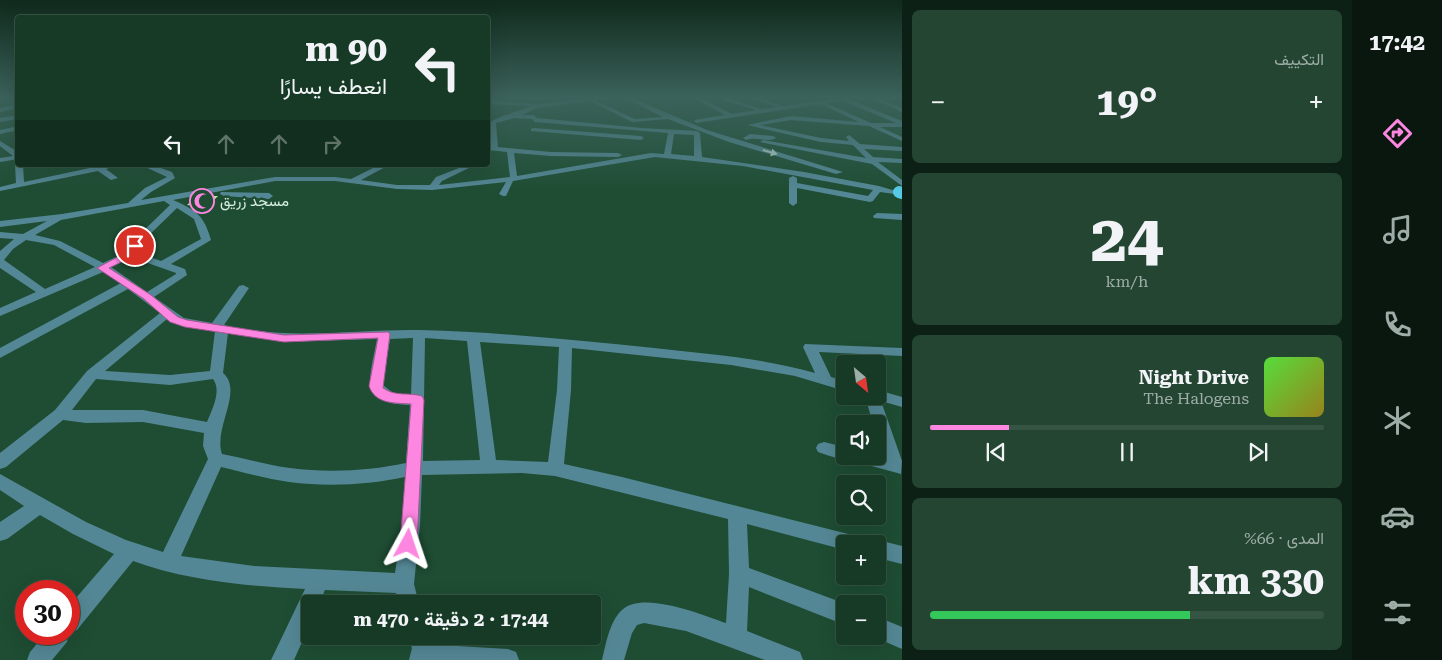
<!DOCTYPE html>
<html lang="ar">
<head>
<meta charset="utf-8">
<style>
  body { margin:0; font-family:"Roboto Serif",Vazirmatn,serif; background:#234532; color:#f1f3f6; direction:rtl; height:100vh; display:flex; flex-direction:column; font-size:19px; white-space:nowrap }
  * { box-sizing:border-box; margin:0 }
  p { font-size:16px; color:#9eada7 }
  .icon { flex:none; width:28px; height:28px; fill:none; stroke:currentColor; stroke-width:2; stroke-linecap:round; stroke-linejoin:round }
  .map { position:relative; flex:1; overflow:hidden; direction:ltr }
  .drawer { display:flex; flex-direction:column; gap:10px; padding:10px; background:#0c2015; width:450px }
  .drawer>* { flex:none }
  .banner { position:absolute; left:15px; top:15px; width:475px; height:152px; border-radius:5px; box-shadow:0 5px 20px #0002,0 0 0 1px #355443; direction:rtl; background:#163a26; color:#f1f3f6; overflow:hidden }
  .needle { width:32px; rotate:151deg }
  .buttons { position:absolute; left:836px; top:355px; display:grid; gap:10px }
  .buttons a { display:grid; place-items:center; width:50px; height:50px; border-radius:5px; background:#163a26; box-shadow:0 5px 20px #0002,0 0 0 1px #355443; font-size:25px }
  .speed { position:absolute; left:15px; top:580px; display:flex; gap:10px; font-size:25px; font-weight:700; text-align:center }
  .speed>* { display:grid; place-content:center; width:65px; height:65px; border-radius:50%; background:#163a26; box-shadow:0 5px 20px #0002,0 0 0 1px #355443; line-height:1 }
  .speed .limit { border:8px solid #d22; background:#fff; color:#111 }
  .pin { position:absolute; display:grid; place-items:center; width:42px; height:42px; color:#fff; margin:-21px; border:2px solid #fff; border-radius:50%; box-shadow:0 1px 5px #0007 }
  .me { position:absolute; width:55px; margin:-28px; rotate:5deg; stroke-linejoin:round; filter:drop-shadow(0 0 4px #0008) }
  .turn { display:flex; align-items:center; gap:18px; height:105px; padding:0 20px; font-size:22px }
  .turn .icon { width:65px; height:65px; stroke-width:2.5 }
  .turn b { display:block; font-size:35px; line-height:42px }
  .lanes { display:flex; align-items:center; height:48px; padding:0 20px; background:#0003; justify-content:center; gap:25px; direction:ltr }
  .lanes .off { opacity:.35 }
  .big { font-size:38px; font-weight:700; line-height:1.1 }
  .drawer .card { flex:1; display:flex; flex-direction:column; justify-content:center; gap:8px; min-width:0; padding:0 18px; border-radius:8px; background:#234532 }
  .drawer .dial { align-items:center; gap:0 }
  .dial b { font-size:65px; line-height:1 }
  .song { display:flex; align-items:center; gap:15px }
  .cover { width:60px; height:60px; border-radius:8px; background:linear-gradient(135deg,hsl(110 70% 55%),hsl(50 70% 35%)) }
  .played { height:5px; border-radius:2px; background:linear-gradient(90deg,#fd86e1 20%,#355443 20%) }
  .keys { display:flex; justify-content:space-around; direction:ltr }
  .heat { display:flex; justify-content:space-between; align-items:center; font-size:28px; direction:ltr }
  .charge { height:8px; border-radius:4px; background:linear-gradient(90deg,#34c759 66%,#355443 0) }
  .trip { position:absolute; left:301px; top:595px; width:300px; height:50px; border-radius:5px; background:#163a26; box-shadow:0 5px 20px #0002,0 0 0 1px #355443; font-weight:700; line-height:50px; text-align:center; direction:rtl }
  main { display:flex; flex:1; min-height:0 }
  .dock { display:flex; flex-direction:column; width:90px; justify-content:space-around; align-items:center; background:#09170f; color:#9eada7 }
  .dock .icon { width:35px; height:35px }
  .dock .on { color:#fd86e1 }
  .dock b { font-size:22px; color:#f1f3f6 }
  .map>svg:first-child { display:block }
</style>
</head>
<body>
<main>
<nav class="dock">
<b>17:42</b>
<svg class="icon on" aria-label="directions" viewBox="0 0 24 24"><path d="M12 3l9 9-9 9-9-9zM9 14v-3h6M13 9l2 2-2 2"/></svg>
<svg class="icon" aria-label="music" viewBox="0 0 24 24"><path d="M9 18V5l10-2v13"/><circle cx="6" cy="18" r="3"/><circle cx="16" cy="16" r="3"/></svg>
<svg class="icon" aria-label="phone" viewBox="0 0 24 24"><path d="M5 4h4l2 5-3 2q2 4 5 5l2-3 5 2v4C11 20 4 13 5 4z"/></svg>
<svg class="icon" aria-label="climate" viewBox="0 0 24 24"><path d="M12 3v18M4 7l16 10M4 17L20 7"/></svg>
<svg class="icon" aria-label="car" viewBox="0 0 24 24"><path d="M5 17H2v-5l4-1 3-4h7l3 4 3 1v5h-3M9 17h6M6 11h13"/><circle cx="7" cy="17" r="2"/><circle cx="17" cy="17" r="2"/></svg>
<svg class="icon" aria-label="filters" viewBox="0 0 24 24"><path d="M4 7h16M4 17h16"/><circle cx="9" cy="7" r="2"/><circle cx="15" cy="17" r="2"/></svg>
</nav>
<section class="drawer">
<div class="card"><p>التكييف</p>
<div class="heat"><a>−</a><b class="big">19°</b><a>+</a></div>
</div>
<div class="card dial"><b>24</b><p>km/h</p></div>
<div class="card">
<div class="song"><i class="cover"></i><div><b>Night Drive</b><p>The Halogens</p></div></div>
<div class="played"></div>
<div class="keys"><svg class="icon" aria-label="previous" viewBox="0 0 24 24"><path d="M18 5L8 12l10 7zM5 5v14"/></svg><svg class="icon" aria-label="pause" viewBox="0 0 24 24"><path d="M8 5v14M16 5v14"/></svg><svg class="icon" aria-label="next" viewBox="0 0 24 24"><path d="M6 5l10 7-10 7zM19 5v14"/></svg></div>
</div>
<div class="card"><p>المدى · 66%</p><b class="big">330 km</b><div class="charge"></div></div>
</section>
<div class="map">
<svg width="902" height="660" viewBox="0 0 902 660">
  <rect width="100%" height="100%" fill="#1e4d33"/>
  <path fill="#b0ed97" d="M205,196h13l-11,11 -20,-2 8,-7z"/>
  <g fill="none" stroke-linecap="round" stroke-linejoin="round">
    <path fill="#548795" fill-rule="evenodd" d="M588,98h19l-11,3 39,18 28,-2 -38,-19h7l75,32 136,42 -7,2 -107,-32 -61,-23 -36,3 -42,-21 -53,7 -15,7h12l3,3 105,10 55,3 3,2 2,24 102,15 75,14 20,6 -4,2 -15,-2 -7,9 -3,1 -73,-14v15l-4,3 -4,-3v-25l4,-2 4,2v5l71,13 5,-6 -130,-24 -88,-9 -142,24 -7,15h-3l-4,-2 7,-12 -74,8 -35,-1 -62,-8h-60l-102,19c23,10 31,15 38,40l-40,24 14,5 2,6 -33,22 30,21 28,5 27,-37 4,-1 6,3 -25,37c64,16 131,4 196,5 78,2 156,10 234,18 54,6 109,10 161,25l-12,-26 2,-3 97,4v8l-83,-4 12,25 14,4v10l-50,-15 -64,-11 -159,-17 -1,42 -7,74 58,13 242,61 2,6h-21v6l-98,-26 2,44 97,36 -1,21 -96,-38 -2,44 53,21 3,8h-38l-79,-29 -42,-8 -7,2 -5,8 -8,27h-22c4,-16 7,-38 20,-50 20,-20 81,5 104,13l3,-49 -1,-55 -173,-43 -33,-3 -100,2 -2,50 -6,59 5,20h-21l-2,-11 -71,-3 -6,14h-9v20l-16,36h-23l34,-71c-58,-3 -117,-8 -172,-28l-56,69 -8,3 -2,9 -15,18h-25l3,-8 15,-18h24v-28l45,-52 -41,-20 -33,-19 -33,24 -7,2v-19l24,-16 -24,-16v-16l86,48 40,18 37,12 45,-93 -5,-13 1,-13 -61,-11 -57,1 -23,-3 -57,47 -6,2v-16l55,-43 32,-39 73,-58 -32,-24 -128,69v-10l121,-65 -18,-11 -103,44v-8l36,-16 -36,-24v-17l14,-12 -14,-1v-6l23,2 24,-13 -47,6v-6l62,-7 66,-11 17,-15 22,-11 -26,-12h11l20,7 3,6 -24,14 -10,8 134,-23h60l16,2 28,-14h10l-28,15 36,5h33l6,-8 23,-9 -3,-3h9l4,3 -27,13 -3,4 71,-8 -3,-25 -19,-2v-4h3l-1,-23c5,-6 31,-12 40,-17l-42,-2v-4l48,4zM514,118l18,1 3,3 133,11 -4,21 -13,-1 -134,23 -3,-23 37,3 67,1 4,-2 -4,-2 -67,-1 -53,-5 -2,-24zM674,134l20,1v21l-23,-2zM164,201l6,4 -32,31 -13,17 -22,10 -43,-22 -25,-6 26,-15zM177,208l17,11 7,20 -40,22 -26,-9 9,-12zM26,240l28,5 41,22 -50,22 -41,-29 9,-11zM131,257l45,16v1l-29,18 -36,-25zM167,319l14,7 34,5 -5,40 -40,4 -65,-4zM228,333l56,9 93,-3c-7,39 -20,65 33,66l-4,58c-37,8 -78,10 -116,5 -23,-3 -46,-10 -68,-14 -9,-26 22,-63 1,-81zM413,338l-2,57 -18,-2 -10,-8 7,-46zM425,338l42,3 13,119 -57,1zM480,342l79,5 -2,43 -9,72 -52,-2zM96,379l74,6 43,-6c9,12 -1,31 -6,43l-64,-12h-71zM221,467c22,5 45,12 68,15 38,5 79,3 116,-5l-3,48 -7,48 -141,-7 -73,-10z
      M694,98h7l31,16 24,-4 -34,-10v-2h8l30,11 17,-2 -26,-9h9l23,8 63,-8 56,23v6h-22l22,10v4l-33,-15 -78,-6 -31,5 61,13 28,3 -3,-4 3,-2 11,9 42,3v4l-38,-2 9,8 29,2v4l-24,-1 24,18v6l-30,-22 -112,-22 3,-2 103,18 -13,-13 -32,-3 -74,-17 44,-9 68,6 -39,-18 -124,19 -2,-3 31,-5zM841,101v-1l55,23h-25l-45,-20z
      M871,98h7l24,10v4z
      M18,104v4l-18,4v-4z
      M18,115v4l-18,3v-4z
      M18,126v4l-18,4v-4z
      M533,128l108,8 3,2 -3,2 -110,-9v-2z
      M750,134l23,2 3,2c-8,5 -20,-2 -30,2l-3,-2z
      M0,141l18,11v7l-18,3v-4l13,-2 -13,-10z
      M18,163v2h5l1,17 80,-17h15l-13,4 12,9 -7,2 -13,-9 -98,20v-4l16,-4 -1,-18z
      M221,192l48,1 4,3 -4,3 -45,-3 -4,-2z
      M877,213l25,1v6l-28,-2 -1,-2z
      M878,390l24,7v10l-21,-6 21,60 -1,13 -44,-12 -6,-1 -1,-3c-9,3 -23,-3 -32,-6l-2,-4 2,-4 6,-2 21,5v9h33v-1l6,1 -6,-19v-13h-5l-8,-28h13z
      M878,540l24,6v18l-24,-6v-14h-7z
      M878,617l24,10v22l-30,-13h6z
      M407,636h24l9,9 68,4 8,3 3,8h-110l3,-12z"/>
    <path stroke="#55c9e6" stroke-width="12" d="M899,192l3,1"/>
  </g>
  <defs><path id="oneway-solid" d="M-6-.8H1V-3.2L6.5 0L1 3.2V.8H-6Z" transform="scale(1.25)"/></defs>
  <use fill="#bddad0" href="#oneway-solid" transform="translate(770 152) rotate(16)"/>
  <linearGradient id="sky" x2="0" y2="1"><stop stop-color="#102a1c"/><stop offset="0.51" stop-color="#3b625b"/><stop offset="1" stop-color="#3b625b" stop-opacity="0"/></linearGradient>
  <rect width="902" height="191" fill="url(#sky)"/>
  <path fill="#fd86e1" stroke="#a45792" d="M135,244l4,2 -7,11 -23,11 42,27 27,22 9,3 97,15 104,-3 2,2 -7,54c13,9 25,4 39,8l2,4 -7,144 -2,6 -7,2 -6,-2 -2,-6 11,-140c-17,-1 -36,0 -42,-18l9,-48 -94,4 -99,-15 -15,-5 -26,-23 -47,-31 28,-15 7,-8z"/>
  <defs>
    <symbol id="mosque-ring" viewBox="-11 -11 22 22"><circle r="9.5" fill="#1e4d33" stroke="#fd86e1" stroke-width="1.5"/><path d="M3.5-4.9A6 6 0 1 0 3.5 4.9A5 5 0 1 1 3.5-4.9Z" fill="#fd86e1"/></symbol>
  </defs>
  <g fill-rule="evenodd">
    <use href="#mosque-ring" x="188" y="187" width="28" height="28"/>
  </g>
  <g text-anchor="middle" stroke-width="5" stroke-linejoin="round" paint-order="stroke">
    <g font-size="15" fill="#d7efdf" stroke="#1e4d33" text-anchor="start">
      <text x="220" y="206">مسجد زريق</text>
    </g>
  </g>
</svg>
<div class="buttons">
<a><svg class="needle" viewBox="-14 -14 28 28"><path d="M0-13l5 13h-10z" fill="#e53935"/><path d="M0 13l5-13h-10z" fill="#9eada7"/></svg></a>
<a><svg class="icon" aria-label="sound" viewBox="0 0 24 24"><path d="M4 9h4l5-4v14l-5-4H4zM17 9q2 3 0 6"/></svg></a>
<a><svg class="icon" aria-label="search" viewBox="0 0 24 24"><circle cx="10" cy="10" r="6"/><path d="M15 15l6 6"/></svg></a>
<a>+</a>
<a>−</a>
</div>
<div class="speed"><div class="limit">30</div></div>
<div class="pin" style="left:135px;top:246px;background:#d93025"><svg class="icon" aria-label="arrive" viewBox="0 0 24 24"><path d="M6 21V4h12l-3 4 3 4H6"/></svg></div>
<svg class="me" style="left:408px;top:544px" viewBox="-20 -20 40 40"><path d="M0-17L14 15 0 8-14 15z" fill="#fd86e1" stroke="#fff" stroke-width="4"/></svg>
<div class="trip">17:44 · 2 دقيقة · 470 m</div>
<div class="banner">
<div class="turn"><svg class="icon" aria-label="left" viewBox="0 0 24 24"><path d="M17 20v-9H6M10 6l-5 5 5 5"/></svg><div><b>90 m</b>انعطف يسارًا</div></div>
<div class="lanes"><svg class="icon" aria-label="left" viewBox="0 0 24 24"><path d="M17 20v-9H6M10 6l-5 5 5 5"/></svg><svg class="icon off" aria-label="ahead" viewBox="0 0 24 24"><path d="M12 20V5M6 11l6-6 6 6"/></svg><svg class="icon off" aria-label="ahead" viewBox="0 0 24 24"><path d="M12 20V5M6 11l6-6 6 6"/></svg><svg class="icon off" aria-label="right" viewBox="0 0 24 24"><path d="M7 20v-9h11M14 6l5 5-5 5"/></svg></div>
</div>
</div>
</main>
</body>
</html>
